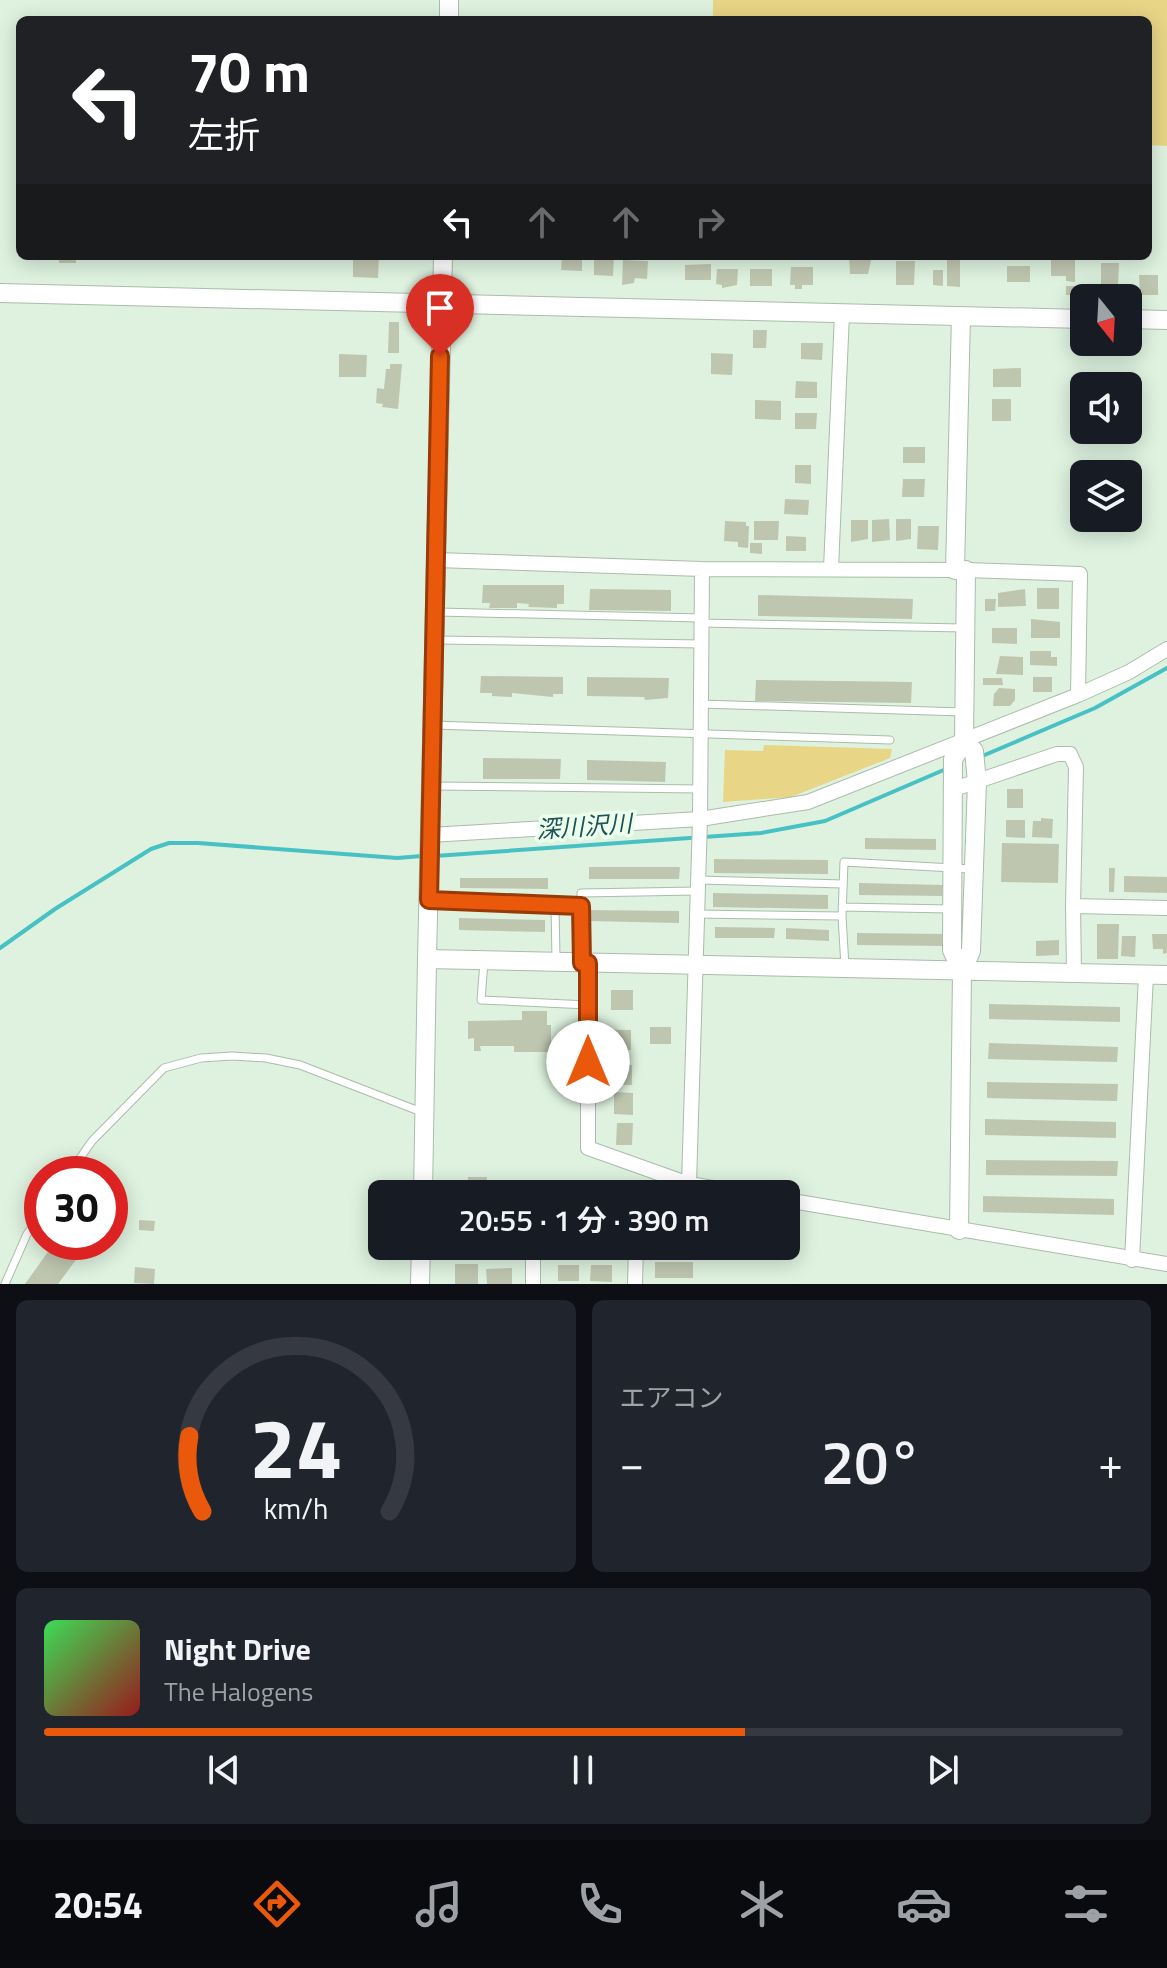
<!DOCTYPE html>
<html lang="ja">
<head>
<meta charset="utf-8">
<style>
  body { margin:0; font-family:"Titillium Web","Noto Sans JP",sans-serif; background:#20242c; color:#f1f3f6; height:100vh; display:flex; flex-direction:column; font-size:30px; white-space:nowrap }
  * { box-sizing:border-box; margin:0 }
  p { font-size:26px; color:#9ea1a6 }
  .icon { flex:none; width:44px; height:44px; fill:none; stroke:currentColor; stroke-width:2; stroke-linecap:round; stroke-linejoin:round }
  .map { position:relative; height:1284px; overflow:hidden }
  .drawer { display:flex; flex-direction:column; gap:16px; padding:16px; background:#0d0f14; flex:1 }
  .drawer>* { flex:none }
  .hud { position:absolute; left:16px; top:16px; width:1136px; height:244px; border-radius:12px; box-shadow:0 4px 20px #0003; background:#202124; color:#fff; overflow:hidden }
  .needle { width:52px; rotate:162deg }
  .tools { position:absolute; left:1070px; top:284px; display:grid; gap:16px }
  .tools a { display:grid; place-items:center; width:72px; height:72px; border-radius:12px; background:#171b24; box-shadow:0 4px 20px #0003; font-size:40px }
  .speed { position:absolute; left:24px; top:1156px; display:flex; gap:16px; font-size:40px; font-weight:700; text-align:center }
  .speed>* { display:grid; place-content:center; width:104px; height:104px; border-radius:50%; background:#171b24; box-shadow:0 4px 20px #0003; line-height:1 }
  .speed .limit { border:12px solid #d22; background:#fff; color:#111 }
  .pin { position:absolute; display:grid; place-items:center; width:68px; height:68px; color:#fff; margin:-82px -34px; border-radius:50% 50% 50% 0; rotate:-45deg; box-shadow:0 0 8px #0007 }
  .pin .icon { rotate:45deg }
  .me { position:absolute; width:88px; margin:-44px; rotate:0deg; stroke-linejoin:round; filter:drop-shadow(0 0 6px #0008) }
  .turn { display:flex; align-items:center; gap:28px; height:168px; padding:0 40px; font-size:36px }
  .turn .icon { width:104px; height:104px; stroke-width:2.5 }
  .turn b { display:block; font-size:56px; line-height:68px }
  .lanes { display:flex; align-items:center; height:76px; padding:0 40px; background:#0003; justify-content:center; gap:40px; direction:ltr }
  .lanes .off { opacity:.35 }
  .big { font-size:60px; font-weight:600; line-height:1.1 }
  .drawer .card { flex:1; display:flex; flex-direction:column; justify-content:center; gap:12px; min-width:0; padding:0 28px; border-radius:12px; background:#20242c }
  .drawer .dial { align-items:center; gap:0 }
  .dial svg { height:208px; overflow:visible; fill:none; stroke:#363941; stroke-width:7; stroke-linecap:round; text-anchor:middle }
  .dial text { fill:#f1f3f6; stroke:none }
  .song { display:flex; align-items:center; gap:24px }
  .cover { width:96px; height:96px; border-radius:12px; background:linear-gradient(135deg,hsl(130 70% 55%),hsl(0 70% 35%)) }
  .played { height:8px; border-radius:4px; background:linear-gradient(90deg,#ea580c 65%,#363941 65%) }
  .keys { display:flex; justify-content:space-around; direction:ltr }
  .heat { display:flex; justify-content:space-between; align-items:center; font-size:44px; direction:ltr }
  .drawer .tiles { flex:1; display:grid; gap:16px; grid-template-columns:1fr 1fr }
  .card:last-child { grid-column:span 2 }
  .trip { position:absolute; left:368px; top:1180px; width:432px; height:80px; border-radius:12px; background:#171b24; box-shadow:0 4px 20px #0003; font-weight:600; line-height:80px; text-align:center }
  .tabs { display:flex; height:128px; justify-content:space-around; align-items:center; background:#090b0e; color:#9ea1a6 }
  .tabs .icon { width:56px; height:56px }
  .tabs .on { color:#ea580c }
  .tabs b { font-size:36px; color:#f1f3f6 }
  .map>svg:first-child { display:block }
</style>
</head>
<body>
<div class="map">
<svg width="1167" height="1284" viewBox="0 0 1167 1284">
  <rect width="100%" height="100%" fill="#def2df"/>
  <path fill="#e8d586" d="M713,0h454v146l-19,-1v-125h-435z
    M764,745l128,4 -2,9 -99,39 -68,5 2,-52 38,1z"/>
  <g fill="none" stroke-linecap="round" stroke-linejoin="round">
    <path stroke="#47c1c4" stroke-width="4" d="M980,757l115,-49 72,-40
      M435,856l326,-23 64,-12 121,-52
      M0,948l55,-39 96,-60 18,-6h29l199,15 25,-2"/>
  </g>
  <path fill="#bfc6b0" d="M59,256h17v7h-17z
    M353,256h26l-1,22 -25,-1z
    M562,256h20v15l-21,-1z
    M594,256h20l-1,20 -19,-1z
    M849,256h23l-4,18h-18z
    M947,256h13v31l-13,-1z
    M1051,256h24v26l-9,-1v-5h-15z
    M623,260l25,1 -1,18 -12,-1 -1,5 -12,2z
    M896,261h19l-1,24h-18z
    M1101,263h18l-1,21h-17z
    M711,264v16h-26v-15z
    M1007,266h23v16h-23z
    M791,267h22v18h-11v4h-7v-4h-5z
    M717,269h21l-1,16 -15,3v-3l-6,-1z
    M750,269h22v17h-22z
    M933,270h10v16l-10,-1z
    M1139,275h19v20h-18z
    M1066,286h19v9h-19z
    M389,322h10v31h-11z
    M753,330h14l-1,18h-13z
    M801,343h22l-1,17 -21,-1z
    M711,353l22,1 -1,21 -21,-1z
    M339,354l28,1 -1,22h-27z
    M390,364h12l-4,45 -16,-2 1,-3 -7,-1 1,-15 7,1 2,-20h4z
    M1021,368v19h-28v-18z
    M796,381l21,1v16h-22z
    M992,399h19v22h-19z
    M755,400l26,1v19l-26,-1z
    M795,413h22l-1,16h-21z
    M903,447h22v16h-22z
    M795,465h16v19l-16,-1z
    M903,479h22l-1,18h-22z
    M785,499l24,1 -1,15 -24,-1z
    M889,519l1,21 -18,2v-22z
    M896,519h15v20l-15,2z
    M851,520h17v19l-17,3z
    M725,521l21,1v4h3l-1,22 -10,-1v-5l-14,-1z
    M754,521h25l-1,19h-24z
    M918,526h21l-1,24 -21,-1z
    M786,536l20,1v14h-20z
    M750,543h12v11l-12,-1z
    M483,585h81v19h-7v4l-29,-1 1,-3 -12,-1v5h-28l1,-5h-8z
    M1037,588h22v21h-22z
    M590,589l81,1v21l-82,-1z
    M1025,589l1,17 -28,1v-14z
    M758,595l155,4 -1,20 -154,-3z
    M985,599h11l-1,12h-10z
    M1031,619l29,3v16h-29z
    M992,628h25v16l-25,-1z
    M1030,651h21v6h6v9l-27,-1z
    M1000,656l23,1v18l-27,-1z
    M481,676l82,1v17h-10v3l-41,-4v4l-20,-1v-3h-12z
    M587,677l82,1 -1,20 -23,2 -1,-3 -57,-1z
    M1033,677h19v15h-19z
    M983,678h19l1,7h-20z
    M756,680l156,2 -1,21 -156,-2z
    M999,688l16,1v11l-5,6h-17l1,-12z
    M483,758l78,1 -1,20h-77z
    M587,760l79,2 -1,20 -78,-2z
    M1007,789h16v19h-16z
    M1041,818l12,1 -1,19 -20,-1 1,-16h8z
    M1006,820h19v18l-19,-1z
    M865,838l71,1v11l-71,-1z
    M1002,843l57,1 -1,39 -57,-1z
    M714,859l114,1v14l-114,-1z
    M589,867h91l-1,12h-90z
    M1109,868h6l-1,24h-5z
    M1124,876l43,1v16l-43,-1z
    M460,878h88v11l-88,-1z
    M859,883l84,2 -1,11 -83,-1z
    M713,893l115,2v14l-115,-2z
    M588,910l91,1v12l-91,-2z
    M459,918l86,2v12l-86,-2z
    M1097,924h22l-1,35h-21z
    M715,927l60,1 -1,10h-59z
    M786,928l43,2v11l-43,-2z
    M857,933l86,1v12l-86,-1z
    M1152,934h15v19l-4,1v-5h-10z
    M1122,936h14l-1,21 -14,-1z
    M1059,940v15l-23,1v-15z
    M611,990h22v20h-22z
    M989,1004l131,3v15l-131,-3z
    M522,1011h25v14h4v27h-37v-6h-34l1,5h-7v-13l-6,1v-18l54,-1z
    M650,1027h21v17h-21z
    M615,1030h16v20h-16z
    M989,1043l129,4 -1,15 -129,-3z
    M616,1065h16v20h-15v-7h-3z
    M987,1082l131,2 -1,17 -130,-3z
    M614,1092l19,1v22l-19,-1z
    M985,1119l131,3v16l-131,-3z
    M617,1123h16l-1,22h-16z
    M986,1160l132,1 -1,15 -131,-1z
    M468,1177h19v12h-20z
    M983,1196l131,3v16l-131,-3z
    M139,1220l16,1 -1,10 -15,-1z
    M55,1242h28l4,3 -29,39h-33z
    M655,1262h38v16h-38z
    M455,1264h23v20h-23z
    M558,1265h21v16h-21z
    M591,1265h21v17l-22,-1z
    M135,1267l20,2 -1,15 -20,-1z
    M512,1268v16h-25l-1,-15z"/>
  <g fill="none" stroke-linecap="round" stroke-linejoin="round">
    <defs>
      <path id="service" d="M438,612l263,6
        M702,623l262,5
        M436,640l266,4
        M701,704l262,8
        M433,725l457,15
        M432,786l269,3
        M698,880l145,4
        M431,900l150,6
        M555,905l1,54
        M842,907l108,2
        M697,914l145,2
        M484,962l-3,38 107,5
        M582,963l-1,-70 117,-2
        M845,967l-3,-51 2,-54 127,7
        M69,1174l23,-33 72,-73 37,-10 31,-2 34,2 34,7 124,48
        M5,1284l22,-50 15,-21"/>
      <path id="minor" d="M437,560l265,9 264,1 114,4 -2,121
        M702,569l-2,250 -11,365 59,10
        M831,569l11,-256
        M954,789l103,-35h13l6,13 -3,139 1,67
        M430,835l270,-16 108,-17 270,-107 51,-23 38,-23
        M1073,906l94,2
        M588,963v185l101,36
        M786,1200l381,64
        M1132,1260l14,-285
        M533,1284v-38
        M635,1284l1,-38"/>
      <path id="tertiary" d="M449,20v-20
        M443,256l-16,703 740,16
        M0,293l1084,26
        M1128,319l39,1
        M955,570l6,-254
        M962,972l-10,-22 1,-191 11,-17 2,-172
        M423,1194l4,-235
        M959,1230l3,-258 9,-21 6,-169 -3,-31 -10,-9
        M420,1284l1,-38"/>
    </defs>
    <use href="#service" stroke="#aabcab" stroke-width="9"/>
    <use href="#minor" stroke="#aabcab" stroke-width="16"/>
    <use href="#tertiary" stroke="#aabcab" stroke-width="20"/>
    <use href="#service" stroke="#fff" stroke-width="7"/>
    <use href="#minor" stroke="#fff" stroke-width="14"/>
    <use href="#tertiary" stroke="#fff" stroke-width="18"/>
  </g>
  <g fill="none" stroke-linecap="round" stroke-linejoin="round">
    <defs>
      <path id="route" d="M440,356l-11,544 152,6 1,57h6v99"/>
    </defs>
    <use href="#route" stroke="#983908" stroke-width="20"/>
    <use href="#route" stroke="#ea580c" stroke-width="14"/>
  </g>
  <g text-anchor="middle" stroke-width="7" stroke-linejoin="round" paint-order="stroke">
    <g font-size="24" font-style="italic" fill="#205355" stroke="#ecffed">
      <text transform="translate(584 827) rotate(-4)" y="8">深川沢川</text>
    </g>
  </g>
</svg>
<div class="tools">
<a><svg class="needle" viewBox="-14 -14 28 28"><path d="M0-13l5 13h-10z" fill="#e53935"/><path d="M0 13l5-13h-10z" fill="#9ea1a6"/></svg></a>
<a><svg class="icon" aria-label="sound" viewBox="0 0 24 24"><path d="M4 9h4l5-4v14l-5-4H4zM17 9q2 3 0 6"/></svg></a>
<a><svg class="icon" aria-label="layers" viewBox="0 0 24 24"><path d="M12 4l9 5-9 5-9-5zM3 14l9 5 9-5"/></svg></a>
</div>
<div class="speed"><div class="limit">30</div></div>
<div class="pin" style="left:440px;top:356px;background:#d93025"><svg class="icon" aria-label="arrive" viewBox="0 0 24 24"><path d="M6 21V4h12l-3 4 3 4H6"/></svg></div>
<svg class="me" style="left:588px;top:1062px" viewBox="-20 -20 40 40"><circle r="19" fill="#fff"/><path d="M0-13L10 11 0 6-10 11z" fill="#ea580c"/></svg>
<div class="trip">20:55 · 1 分 · 390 m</div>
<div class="hud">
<div class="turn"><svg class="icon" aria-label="left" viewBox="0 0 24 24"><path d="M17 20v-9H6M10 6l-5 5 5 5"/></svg><div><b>70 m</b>左折</div></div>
<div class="lanes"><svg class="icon" aria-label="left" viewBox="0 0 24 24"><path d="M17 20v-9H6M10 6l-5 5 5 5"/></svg><svg class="icon off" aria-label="ahead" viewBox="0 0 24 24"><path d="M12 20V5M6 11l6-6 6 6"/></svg><svg class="icon off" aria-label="ahead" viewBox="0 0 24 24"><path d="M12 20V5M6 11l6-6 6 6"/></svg><svg class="icon off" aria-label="right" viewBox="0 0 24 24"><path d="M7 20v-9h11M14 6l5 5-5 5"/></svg></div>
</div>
</div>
<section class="drawer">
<div class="tiles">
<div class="card dial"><svg viewBox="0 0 100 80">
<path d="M14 69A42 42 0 1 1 86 69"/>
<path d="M14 69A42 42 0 0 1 9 40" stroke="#ea580c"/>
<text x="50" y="56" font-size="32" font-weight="700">24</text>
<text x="50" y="72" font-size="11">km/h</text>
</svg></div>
<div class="card"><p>エアコン</p>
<div class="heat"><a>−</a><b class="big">20°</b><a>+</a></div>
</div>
<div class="card">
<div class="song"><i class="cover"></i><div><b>Night Drive</b><p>The Halogens</p></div></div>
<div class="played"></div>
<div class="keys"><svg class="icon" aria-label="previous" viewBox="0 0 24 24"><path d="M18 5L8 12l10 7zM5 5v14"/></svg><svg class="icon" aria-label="pause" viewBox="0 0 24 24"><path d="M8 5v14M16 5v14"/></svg><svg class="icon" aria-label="next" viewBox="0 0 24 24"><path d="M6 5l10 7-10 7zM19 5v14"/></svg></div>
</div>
</div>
</section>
<nav class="tabs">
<b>20:54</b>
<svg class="icon on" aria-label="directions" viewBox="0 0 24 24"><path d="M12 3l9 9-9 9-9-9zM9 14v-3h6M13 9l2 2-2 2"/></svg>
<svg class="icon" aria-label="music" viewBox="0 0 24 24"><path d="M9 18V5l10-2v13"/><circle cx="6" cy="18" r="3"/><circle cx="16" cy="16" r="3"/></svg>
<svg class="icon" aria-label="phone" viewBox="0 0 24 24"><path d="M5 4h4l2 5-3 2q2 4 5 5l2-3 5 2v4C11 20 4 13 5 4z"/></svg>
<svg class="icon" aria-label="climate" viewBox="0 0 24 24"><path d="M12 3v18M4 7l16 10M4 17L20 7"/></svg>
<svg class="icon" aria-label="car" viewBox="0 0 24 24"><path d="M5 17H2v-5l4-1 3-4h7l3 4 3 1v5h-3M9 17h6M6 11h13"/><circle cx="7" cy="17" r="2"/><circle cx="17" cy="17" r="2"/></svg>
<svg class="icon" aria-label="filters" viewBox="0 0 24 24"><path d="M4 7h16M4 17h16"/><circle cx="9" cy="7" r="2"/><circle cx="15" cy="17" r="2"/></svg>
</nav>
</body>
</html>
